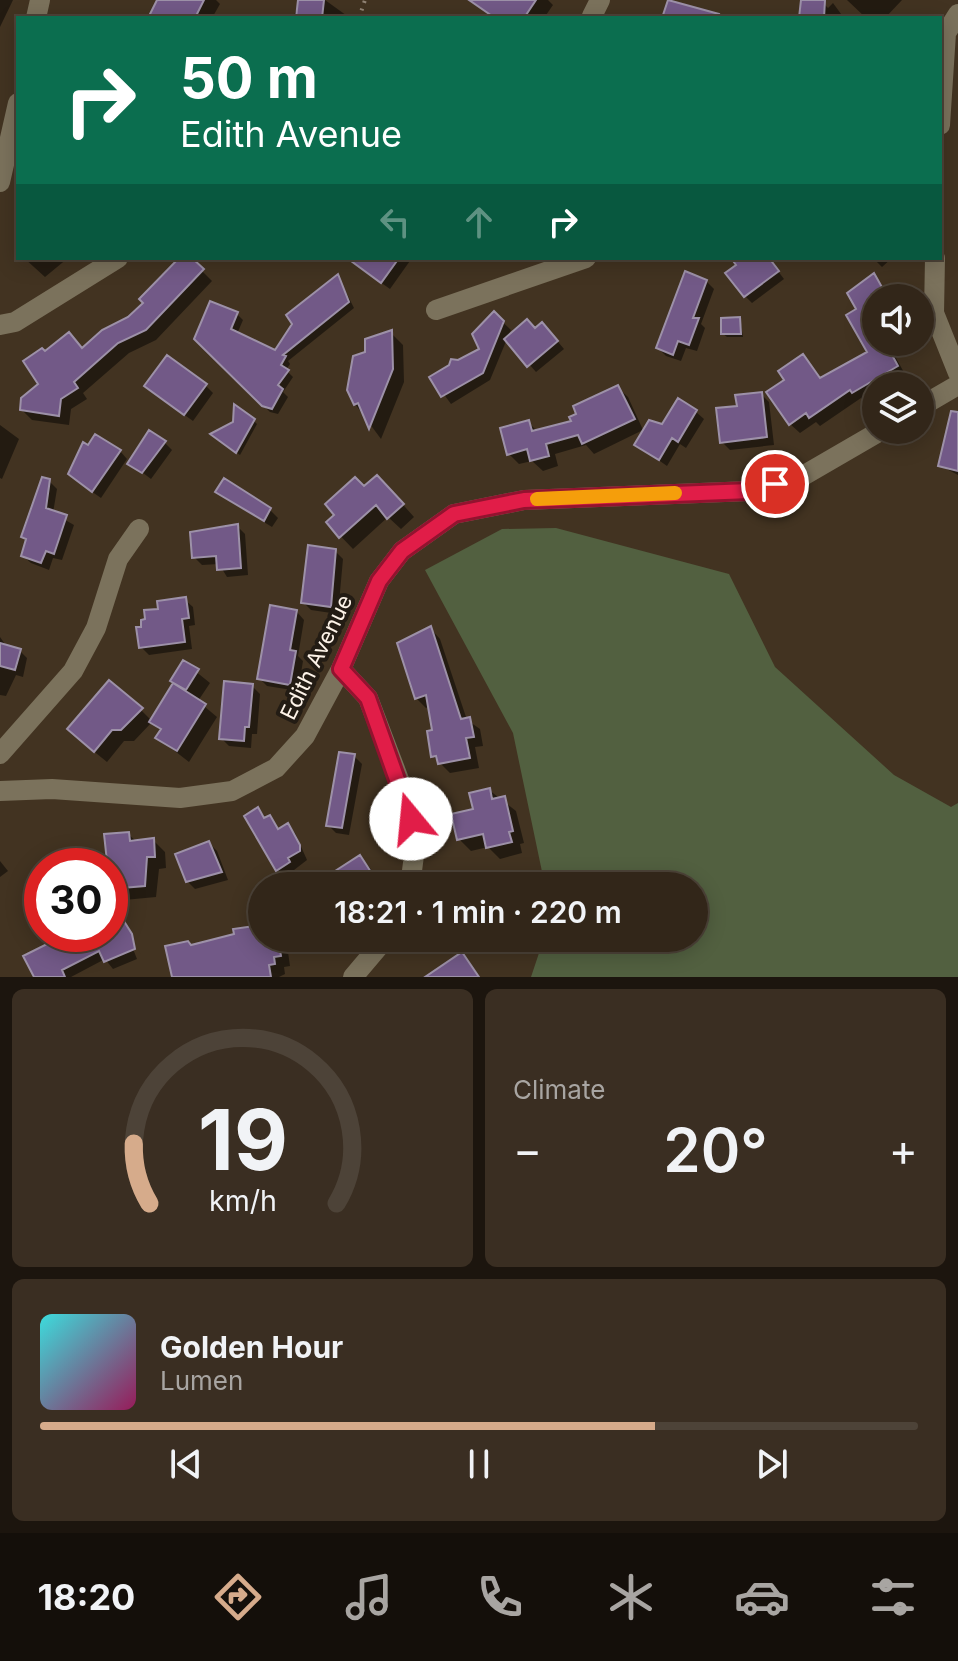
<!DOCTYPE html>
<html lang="en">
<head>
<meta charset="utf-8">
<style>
  body { margin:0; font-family:Inter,sans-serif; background:#3a2e22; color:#f1f3f6; height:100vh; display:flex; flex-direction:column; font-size:30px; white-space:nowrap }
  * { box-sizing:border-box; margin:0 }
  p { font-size:26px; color:#a8a5a2 }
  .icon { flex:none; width:44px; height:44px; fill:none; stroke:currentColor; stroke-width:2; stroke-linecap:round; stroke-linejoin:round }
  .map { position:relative; height:977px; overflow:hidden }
  .details { display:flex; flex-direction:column; gap:12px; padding:12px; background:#1c150e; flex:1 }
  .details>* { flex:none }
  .hud { position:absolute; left:16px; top:16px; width:926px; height:244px; border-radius:0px; box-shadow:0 4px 20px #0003,0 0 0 2px #4d4338; background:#0b6e4f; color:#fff; overflow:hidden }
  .tools { position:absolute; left:862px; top:284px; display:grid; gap:16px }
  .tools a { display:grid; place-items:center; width:72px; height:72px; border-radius:50%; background:#322619; box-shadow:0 4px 20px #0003,0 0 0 2px #4d4338; font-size:40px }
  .speed { position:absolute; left:24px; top:848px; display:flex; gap:16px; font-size:40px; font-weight:700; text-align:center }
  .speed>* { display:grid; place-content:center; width:104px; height:104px; border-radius:50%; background:#322619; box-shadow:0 4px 20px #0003,0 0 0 2px #4d4338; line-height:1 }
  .speed .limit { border:12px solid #d22; background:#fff; color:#111 }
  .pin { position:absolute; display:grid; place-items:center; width:68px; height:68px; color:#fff; margin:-34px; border:4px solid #fff; border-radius:50%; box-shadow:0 2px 8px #0007 }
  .me { position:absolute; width:88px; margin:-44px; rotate:343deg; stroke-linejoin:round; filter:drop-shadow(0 0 6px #0008) }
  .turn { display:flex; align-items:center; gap:28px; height:168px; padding:0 32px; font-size:36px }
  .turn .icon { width:104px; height:104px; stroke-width:2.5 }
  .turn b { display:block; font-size:56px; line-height:68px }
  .lanes { display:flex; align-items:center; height:76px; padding:0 32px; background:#0003; justify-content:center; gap:40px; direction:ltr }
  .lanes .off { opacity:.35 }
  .big { font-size:60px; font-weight:600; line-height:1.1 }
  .details .tile { flex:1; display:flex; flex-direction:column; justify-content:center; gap:12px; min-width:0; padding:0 28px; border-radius:12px; background:#3a2e22 }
  .details .dial { align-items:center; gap:0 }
  .dial svg { height:208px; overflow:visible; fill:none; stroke:#4d4338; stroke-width:7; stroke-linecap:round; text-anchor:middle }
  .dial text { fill:#f1f3f6; stroke:none }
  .song { display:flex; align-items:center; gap:24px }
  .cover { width:96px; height:96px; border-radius:12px; background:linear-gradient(135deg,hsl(180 70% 55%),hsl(330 70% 35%)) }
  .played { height:8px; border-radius:4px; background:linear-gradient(90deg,#d6ab8b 70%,#4d4338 70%) }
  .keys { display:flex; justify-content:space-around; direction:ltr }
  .heat { display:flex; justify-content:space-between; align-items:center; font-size:44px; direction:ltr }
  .details .tiles { flex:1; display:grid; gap:12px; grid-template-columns:1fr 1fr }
  .tile:last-child { grid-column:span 2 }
  .trip { position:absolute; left:248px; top:872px; width:460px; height:80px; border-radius:40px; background:#322619; box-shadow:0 4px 20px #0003,0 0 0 2px #4d4338; font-weight:600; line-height:80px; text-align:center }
  .menu { display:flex; height:128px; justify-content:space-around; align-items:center; background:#140f0a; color:#a8a5a2 }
  .menu .icon { width:56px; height:56px }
  .menu .on { color:#d6ab8b }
  .menu b { font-size:36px; color:#f1f3f6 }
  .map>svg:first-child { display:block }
</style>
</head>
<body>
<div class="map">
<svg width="958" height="977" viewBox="0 0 958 977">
  <rect width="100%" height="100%" fill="#423321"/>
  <path fill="#526040" d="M556,528l173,46 46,93 119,108 57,32 7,-4v174h-427l13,-39h150v-52h-149l-32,-153 -88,-163 77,-41z"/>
  <path fill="#0007" d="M0,0h13l-13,27z
    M157,0h59l4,4 -8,14h-62z
    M300,0h25l25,18h-57z
    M481,0h67l5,5 -9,13h-51l-15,-14z
    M803,0h17l8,8 5,-5 11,15h-42z
    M847,0h55l-17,18h-19z
    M24,258h44l-23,19z
    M182,258h7l23,23 -56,59 -27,13 -46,40 4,6 -16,10 -2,16 -37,-5 -10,-10 18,-26 5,-31 38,-3 47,-31z
    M362,258h50l-22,31 -24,-17z
    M733,258h35l16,21 -32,24 -7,-7 -6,-30z
    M873,258h19l-10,9z
    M338,276l16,32 -66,53 2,3 -4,6 7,7 -10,15 5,5 -10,17 -8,-2 -74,-73 41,-25 6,6 -6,14 39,18z
    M874,276l17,22h-15v44h11l19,34 -17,10h-13v7l-13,8 -2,-3 -41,28 -4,-4 -16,11 -10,-9 -3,-44 16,-24 19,24 48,-28 -11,-42z
    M706,281l8,8 -13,35 4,4 -8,23 -11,-3 -5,13 -15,-5 -8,-8z
    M494,314l17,16 -4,8 28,-8 14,1 15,18 -28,23 -29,-33 -17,41 -39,24 -19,-26 49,-28z
    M740,319l3,18h-16l-4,-3z
    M391,333l12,12 1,37 -23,57 -26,-35 13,-51z
    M205,385l8,8 -20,28 -39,-28z
    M617,387l11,10 15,33 -49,24 -8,-9 -31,9 3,12 -15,5 -11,-10 -13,3 -10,-10 20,-31 9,9 35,-10z
    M761,394l8,8 5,43 -44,5 -8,-8 17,-35z
    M696,412l8,7 -18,29 -6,-4 -13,22 -30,-21 26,-19z
    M254,421l3,3 -17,31 -25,-18 20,-14z
    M0,425l19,14 -17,40 -2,-1z
    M958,440v35l-17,-9z
    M164,442l8,8 -21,29 -21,-16z
    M120,451l7,8 -26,39 -23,-16z
    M49,481l8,8 -4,24 21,12 -12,35 -9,-2 -4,12 -18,-7 -8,-7z
    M224,481l46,29 8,8 -6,9 -46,-28 -8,-8z
    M364,489h25l25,28 -13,12 -13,-12 -35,32 -25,-26z
    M237,526l8,8 3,41 -21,2 -8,-13 -17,1 -8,-8z
    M335,551l8,8 -5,55 -27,-4 -8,-8z
    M185,600l8,7 2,18 -6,1 3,23 -43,6 -8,-8 20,-37z
    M297,612l7,8 -6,36 5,5 -5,30 -31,-5 -8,-8z
    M431,629l9,10 27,81 13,9 3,17 -8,1 4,21 -29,5 -17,-17 -3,-50 -4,2 -10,-10z
    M0,637l7,10 13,4 7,7 -4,19 -7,-2 -10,21 -6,-1z
    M184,662l26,21 -12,18 19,16 -28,45 -31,-24 4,-6 -10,-10 -18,19h-10l-17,21 -26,-21 60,-31 11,11 30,-31 -9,-10z
    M252,686l8,8 -3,40h-5l-1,14 -22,-2 -8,-8z
    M354,756l8,8 -13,71 -13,-2 -8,-8z
    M489,790l27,21 8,32 -4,1 2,9 -22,6 -12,-12 -17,4 -12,-12z
    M258,810l22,20 7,-4 8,7 12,27 -22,17 -8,-7z
    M128,834l9,8 16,-2 12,12 1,16 -7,1 -3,28 -32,3 -12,-12z
    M209,843l8,8 11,29 -33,9 -8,-8z
    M360,858l10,10 12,18h-42z
    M0,861l8,10 -8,6z
    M502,872l13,14h-48l-1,-3z
    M122,920l7,8 13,29 -14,-31h-4l13,33 -24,10 -8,-10 -34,18h-35l52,-43h22v-9z
    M262,925v13h82l-14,9 -42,5 2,14 -6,1 1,7 -6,3h-105l17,-30z
    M494,938h48l1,4 -36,11z"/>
  <path fill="#725987" stroke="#9d91a8" stroke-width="2" d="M157,0h47l-9,18h-47z
    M298,0h26l-2,18h-26z
    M469,0h67l-12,18h-29z
    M668,0l51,14 -1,4h-56z
    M801,0h24l-1,18h-25z
    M179,258h13l12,11 -58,61 -28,13 -44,39 4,6 -17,11 -2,17 -39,-6 1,-12 17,-14 -15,-23 19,-13 3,3 24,-19 13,16 20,-18 26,-13 15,-14 -4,-4z
    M347,258h52l-18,25z
    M731,258h38l10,13 -35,26 -19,-24 11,-8z
    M685,271l22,9 -14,38h6l-10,27 -11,-4 -5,14 -17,-7z
    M874,273l14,25h-12v44h9l13,24 -46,27 -2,-3 -41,28 -3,-5 -17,12 -23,-33 18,-12 -6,-9 25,-17 17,24 47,-26 -21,-37 10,-6 -9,-16z
    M338,274l11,28 -66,53 3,1 -5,9 8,5 -11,15 5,4 -11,20 -10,-3 -68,-67 16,-38 28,11 -7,17 44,21 17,-26 -6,-9z
    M494,311l10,10 -21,52 -42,24 -12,-20 20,-12 2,-6 7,1 21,-11 -7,-15z
    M740,317l1,17h-20v-16z
    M527,319l8,9 7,-6 16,19 -31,26 -23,-28z
    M392,330l1,39 -24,60 -11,-26 -4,2 -7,-15 6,-34 12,-4v-13z
    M167,355l40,29 -23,31 -40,-29z
    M618,385l17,34 -53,25 -4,-9 -32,9 3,12 -19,5 -3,-12 -20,6 -7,-27 29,-8 3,11 39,-10 -2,-4 7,-3 -3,-8z
    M762,392l5,45 -47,6 -4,-35 21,-2 -2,-11z
    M678,398l19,12 -19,32 -6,-4 -13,22 -25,-15 15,-25 13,4z
    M234,404l21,15 -19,34 -26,-19 23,-12z
    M951,411l7,1v59l-20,-5z
    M149,430l17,11 -24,32 -15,-9z
    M95,434l26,16 -29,42 -24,-18 15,-32 5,3z
    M377,475l27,29 -17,15 -11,-14 -37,33 -13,-16 8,-7 -9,-11 30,-27 9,9z
    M42,477l8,2 -4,29 21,7 -13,39 -8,-3 -5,12 -20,-7 5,-17 -5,-2z
    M224,478l47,30 -7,13 -49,-29z
    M238,524l3,44 -24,2 -1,-14 -24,2 -2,-26z
    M308,545l28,4 -5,58 -30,-4z
    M186,597l3,21 -7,1 3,23 -46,6 -3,-21h5v-7l4,-1 -1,-9 14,-1 -1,-8z
    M270,605l27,5 -7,40 6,1 -6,34 -33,-6z
    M431,626l30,93 9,-2 4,20 -8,1 4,20 -32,6 -2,-8 -5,1 -4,-26 5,-1 -6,-35 -11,4 -18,-56z
    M0,643l21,6 -6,21 -15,-4z
    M183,660l16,9 -13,21 -16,-9z
    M109,680l34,28 -22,22h-9l-18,22 -27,-23z
    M224,681l29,3 -4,43h-4l-1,14 -25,-2z
    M173,683l33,21 -29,47 -22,-13 6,-9 -12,-7z
    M339,752l16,2 -13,74 -16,-2z
    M490,788l2,11 13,-3 8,35 -4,1 3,10 -26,6 -3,-14 -26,6 -6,-26 22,-5 -4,-16z
    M258,807l6,11 6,-3 8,14 10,-6 12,22v6l-12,7 2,4 -14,9 -32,-55z
    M129,832l1,9 24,-3 1,19h-8l-2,29 -35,3 -6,-55z
    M209,841l13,31 -36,10 -11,-28z
    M360,855l20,31h-40l-8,-13z
    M122,918l10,16 3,15 -31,13 -5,-11 -37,19 3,7h-31l-11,-21 44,-22h43v-11z
    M262,925v13h16l3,18 -7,1 1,7 -6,1 2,12h-99l-7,-31 23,-5 3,4 43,-11 -1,-5z
    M462,952l17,25h-54z"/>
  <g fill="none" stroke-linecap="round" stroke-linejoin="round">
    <path stroke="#918475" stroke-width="4" stroke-dasharray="2 6" stroke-linecap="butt" d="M359,18l6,-18"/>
    <path stroke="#7b725c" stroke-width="20" d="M592,16l8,-16
      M36,18l4,-18
      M940,125l6,-92 12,-19
      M0,182l18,-79
      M935,258l-1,55 24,60
      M436,310l150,-52
      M0,325l15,-3 103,-64
      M920,407l38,-22
      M341,669l27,29 38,100 10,42 -6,46
      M0,754l73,-83 23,-43 22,-69 21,-30
      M0,791l52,-2 128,9 52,-7 44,-23 29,-32 36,-67 38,-88 23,-30 52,-37 70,-14 226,-9 51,-14 81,-47
      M353,977l33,-39"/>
  </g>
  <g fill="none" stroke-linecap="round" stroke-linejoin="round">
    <defs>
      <path id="route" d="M411,819l-43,-121 -27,-29 38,-88 23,-30 52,-37 70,-14 226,-9 25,-7"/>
    </defs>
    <use href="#route" stroke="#92132f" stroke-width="20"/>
    <use href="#route" stroke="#e11d48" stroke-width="14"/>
    <path stroke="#f59e0b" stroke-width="14" d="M537,499l138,-6"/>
  </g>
  <g text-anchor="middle" stroke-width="8" stroke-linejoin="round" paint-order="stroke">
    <g font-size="22" fill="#fdf3e8" stroke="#231c14">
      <text transform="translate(316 657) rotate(-64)" y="8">Edith Avenue</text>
    </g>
  </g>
</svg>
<div class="tools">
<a><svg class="icon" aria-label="sound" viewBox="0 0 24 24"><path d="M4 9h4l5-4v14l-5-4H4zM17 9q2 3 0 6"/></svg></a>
<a><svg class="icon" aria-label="layers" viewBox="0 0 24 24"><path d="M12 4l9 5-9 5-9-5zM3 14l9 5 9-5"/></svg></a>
</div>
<div class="speed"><div class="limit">30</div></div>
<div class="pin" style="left:775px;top:484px;background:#d93025"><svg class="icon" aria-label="arrive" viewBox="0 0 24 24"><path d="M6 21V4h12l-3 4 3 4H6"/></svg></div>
<svg class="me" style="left:411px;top:819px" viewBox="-20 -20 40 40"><circle r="19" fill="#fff"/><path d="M0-13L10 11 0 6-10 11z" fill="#e11d48"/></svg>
<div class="trip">18:21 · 1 min · 220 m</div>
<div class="hud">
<div class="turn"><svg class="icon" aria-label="right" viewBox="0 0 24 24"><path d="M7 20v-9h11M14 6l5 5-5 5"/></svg><div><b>50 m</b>Edith Avenue</div></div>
<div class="lanes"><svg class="icon off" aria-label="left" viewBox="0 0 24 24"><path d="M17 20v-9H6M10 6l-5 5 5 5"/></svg><svg class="icon off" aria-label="ahead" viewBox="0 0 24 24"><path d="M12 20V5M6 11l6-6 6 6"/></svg><svg class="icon" aria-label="right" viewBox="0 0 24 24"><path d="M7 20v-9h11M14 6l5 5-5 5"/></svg></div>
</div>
</div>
<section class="details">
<div class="tiles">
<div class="tile dial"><svg viewBox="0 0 100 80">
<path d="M14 69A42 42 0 1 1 86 69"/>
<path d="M14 69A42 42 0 0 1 8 46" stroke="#d6ab8b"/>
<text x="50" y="56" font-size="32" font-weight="700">19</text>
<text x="50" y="72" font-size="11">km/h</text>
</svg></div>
<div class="tile"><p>Climate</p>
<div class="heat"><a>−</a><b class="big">20°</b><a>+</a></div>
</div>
<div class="tile">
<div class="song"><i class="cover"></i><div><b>Golden Hour</b><p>Lumen</p></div></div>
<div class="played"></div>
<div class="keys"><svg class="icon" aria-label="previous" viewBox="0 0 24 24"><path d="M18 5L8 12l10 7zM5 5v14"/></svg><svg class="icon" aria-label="pause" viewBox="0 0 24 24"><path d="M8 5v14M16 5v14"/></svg><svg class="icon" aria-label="next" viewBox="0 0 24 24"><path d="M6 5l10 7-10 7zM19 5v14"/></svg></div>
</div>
</div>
</section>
<nav class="menu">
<b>18:20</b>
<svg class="icon on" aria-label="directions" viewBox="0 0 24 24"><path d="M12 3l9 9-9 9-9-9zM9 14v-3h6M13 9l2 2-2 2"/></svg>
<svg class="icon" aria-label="music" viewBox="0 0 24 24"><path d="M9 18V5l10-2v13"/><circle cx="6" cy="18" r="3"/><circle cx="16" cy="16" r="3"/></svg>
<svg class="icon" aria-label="phone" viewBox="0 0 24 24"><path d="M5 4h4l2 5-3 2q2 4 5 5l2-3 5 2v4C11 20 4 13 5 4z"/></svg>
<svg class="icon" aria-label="climate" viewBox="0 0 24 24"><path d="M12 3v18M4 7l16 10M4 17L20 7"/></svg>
<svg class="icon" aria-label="car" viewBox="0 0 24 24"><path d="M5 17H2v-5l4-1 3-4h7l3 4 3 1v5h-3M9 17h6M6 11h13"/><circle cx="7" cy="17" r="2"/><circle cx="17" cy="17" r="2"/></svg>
<svg class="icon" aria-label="filters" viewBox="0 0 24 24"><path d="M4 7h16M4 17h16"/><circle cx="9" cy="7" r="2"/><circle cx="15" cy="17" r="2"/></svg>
</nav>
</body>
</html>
